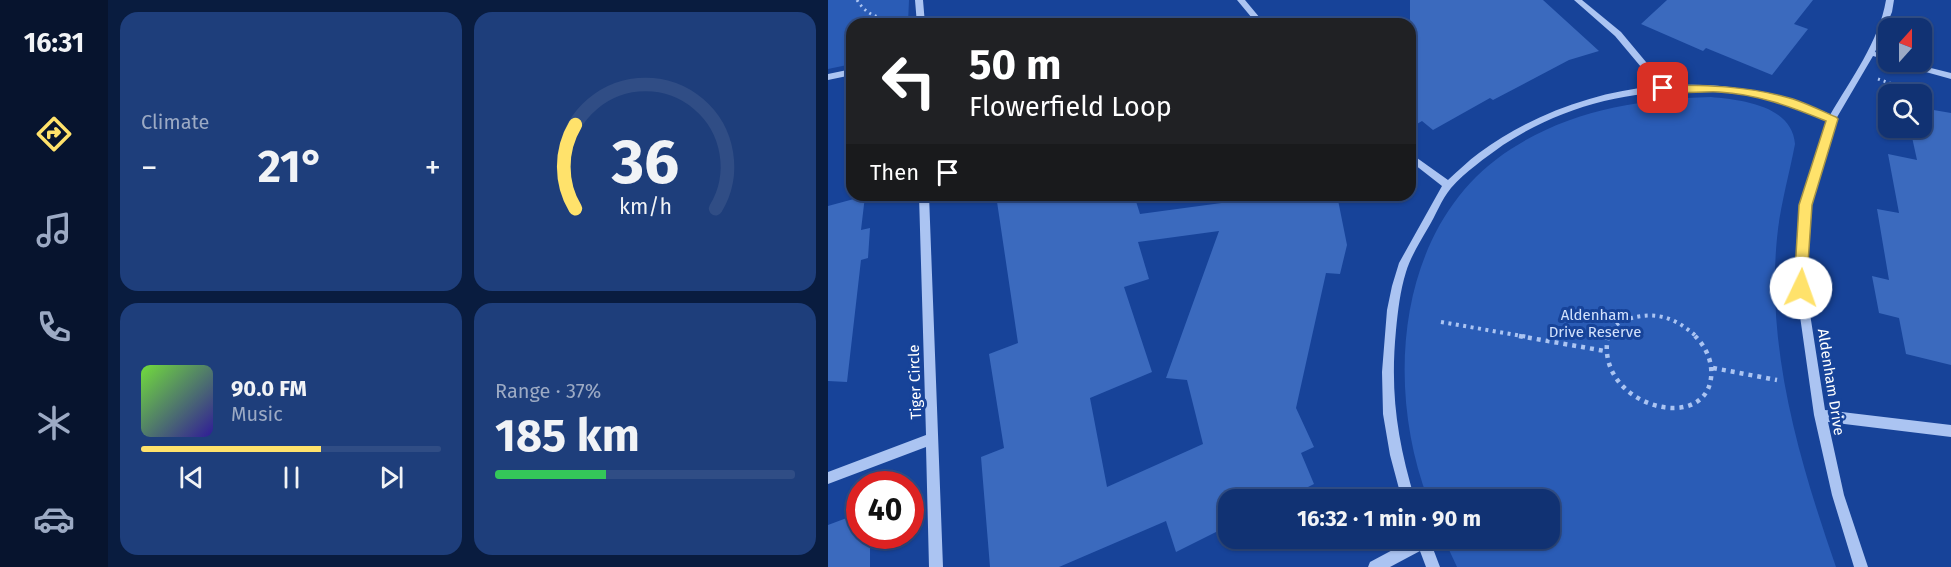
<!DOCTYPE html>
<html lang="en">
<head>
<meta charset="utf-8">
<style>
  body { margin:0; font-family:"Fira Sans",sans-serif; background:#1e3e7b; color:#f1f3f6; height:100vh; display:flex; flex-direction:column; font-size:22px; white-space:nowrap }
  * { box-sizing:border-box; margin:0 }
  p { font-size:20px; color:#9caac4 }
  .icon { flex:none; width:33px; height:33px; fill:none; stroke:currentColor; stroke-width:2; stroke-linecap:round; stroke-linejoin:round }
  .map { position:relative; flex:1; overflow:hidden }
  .panel { display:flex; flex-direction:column; gap:12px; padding:12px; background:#091c3f; width:720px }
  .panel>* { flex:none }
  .top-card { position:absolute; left:18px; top:18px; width:570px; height:183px; border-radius:18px; box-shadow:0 2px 4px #0004,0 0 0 2px #304d85; background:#202124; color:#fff; overflow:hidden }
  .needle { width:39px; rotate:21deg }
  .controls { position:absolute; left:1050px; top:18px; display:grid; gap:12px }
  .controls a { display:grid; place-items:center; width:54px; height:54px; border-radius:12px; background:#113273; box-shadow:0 2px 4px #0004,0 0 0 2px #304d85; font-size:30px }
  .speed { position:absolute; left:18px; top:471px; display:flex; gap:12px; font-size:30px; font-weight:700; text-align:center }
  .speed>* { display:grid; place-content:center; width:78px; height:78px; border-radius:50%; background:#113273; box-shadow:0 2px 4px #0004,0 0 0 2px #304d85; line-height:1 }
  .speed .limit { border:9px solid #d22; background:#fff; color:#111 }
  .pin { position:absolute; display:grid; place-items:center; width:51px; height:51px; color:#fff; margin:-26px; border-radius:12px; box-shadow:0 3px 9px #0006 }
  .me { position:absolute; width:66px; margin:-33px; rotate:3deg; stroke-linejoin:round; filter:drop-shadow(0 0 4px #0008) }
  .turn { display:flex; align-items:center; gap:21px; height:126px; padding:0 24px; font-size:27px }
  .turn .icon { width:78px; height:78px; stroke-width:2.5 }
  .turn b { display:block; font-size:42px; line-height:51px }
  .then { display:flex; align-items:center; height:57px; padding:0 24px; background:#0003; gap:12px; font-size:22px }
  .big { font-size:45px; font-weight:700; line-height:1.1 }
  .panel .widget { flex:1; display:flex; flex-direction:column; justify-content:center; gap:9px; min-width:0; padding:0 21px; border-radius:18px; background:#1e3e7b }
  .panel .dial { align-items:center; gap:0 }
  .dial svg { height:156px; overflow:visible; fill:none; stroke:#304d85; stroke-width:7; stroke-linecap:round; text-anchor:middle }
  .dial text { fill:#f1f3f6; stroke:none }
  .song { display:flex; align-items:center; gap:18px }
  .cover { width:72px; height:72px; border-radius:9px; background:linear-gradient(135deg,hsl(100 70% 55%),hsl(250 70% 35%)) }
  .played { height:6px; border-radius:3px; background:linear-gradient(90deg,#ffe26b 60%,#304d85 60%) }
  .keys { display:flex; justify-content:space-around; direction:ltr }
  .heat { display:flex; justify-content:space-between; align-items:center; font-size:33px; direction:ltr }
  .charge { height:9px; border-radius:4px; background:linear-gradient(90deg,#34c759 37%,#304d85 0) }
  .panel .tiles { flex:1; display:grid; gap:12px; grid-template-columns:repeat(2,1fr) }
  .trip { position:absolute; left:390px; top:489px; width:342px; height:60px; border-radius:18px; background:#113273; box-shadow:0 2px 4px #0004,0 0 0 2px #304d85; font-weight:700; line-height:60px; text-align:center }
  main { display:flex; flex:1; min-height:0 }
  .tabs { display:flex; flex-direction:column; width:108px; justify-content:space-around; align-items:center; background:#07142e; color:#9caac4 }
  .tabs .icon { width:42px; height:42px }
  .tabs .active { color:#ffe26b }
  .tabs b { font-size:27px; color:#f1f3f6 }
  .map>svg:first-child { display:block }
</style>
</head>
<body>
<main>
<nav class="tabs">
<b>16:31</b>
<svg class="icon active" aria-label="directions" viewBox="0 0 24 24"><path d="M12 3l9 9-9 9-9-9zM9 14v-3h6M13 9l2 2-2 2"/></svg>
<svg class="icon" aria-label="music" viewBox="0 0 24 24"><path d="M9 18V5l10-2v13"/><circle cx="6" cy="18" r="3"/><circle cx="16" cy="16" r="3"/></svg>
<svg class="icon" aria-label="phone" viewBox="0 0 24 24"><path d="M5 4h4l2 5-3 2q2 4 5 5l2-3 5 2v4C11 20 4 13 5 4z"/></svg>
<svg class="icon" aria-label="climate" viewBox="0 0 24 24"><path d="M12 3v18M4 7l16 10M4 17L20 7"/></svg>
<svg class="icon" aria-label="car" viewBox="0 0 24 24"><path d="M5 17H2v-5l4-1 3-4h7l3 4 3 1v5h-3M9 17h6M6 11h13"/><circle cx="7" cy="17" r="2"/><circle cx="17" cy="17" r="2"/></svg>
</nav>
<section class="panel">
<div class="tiles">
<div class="widget"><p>Climate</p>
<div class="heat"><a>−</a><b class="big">21°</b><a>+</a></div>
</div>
<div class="widget dial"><svg viewBox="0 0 100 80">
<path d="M14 69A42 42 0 1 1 86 69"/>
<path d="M14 69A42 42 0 0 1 14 26" stroke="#ffe26b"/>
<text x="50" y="56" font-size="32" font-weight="700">36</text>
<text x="50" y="72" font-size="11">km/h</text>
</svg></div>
<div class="widget">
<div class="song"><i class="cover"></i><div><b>90.0 FM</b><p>Music</p></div></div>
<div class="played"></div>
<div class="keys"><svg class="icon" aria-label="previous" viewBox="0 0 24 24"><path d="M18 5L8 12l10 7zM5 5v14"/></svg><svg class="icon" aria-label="pause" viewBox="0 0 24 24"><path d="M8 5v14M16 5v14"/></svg><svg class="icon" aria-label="next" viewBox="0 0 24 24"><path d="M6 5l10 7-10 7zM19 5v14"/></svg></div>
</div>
<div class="widget"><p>Range · 37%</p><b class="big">185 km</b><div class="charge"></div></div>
</div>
</section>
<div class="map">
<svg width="1123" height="567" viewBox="0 0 1123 567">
  <rect width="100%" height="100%" fill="#174399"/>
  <path fill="#2a5cb6" d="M0,0h81l-1,23 -56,1v40l-24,5z
    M883,97c30,3 81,8 84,47 -6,32 -15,62 -18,94 -11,112 23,225 59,329h-379l-13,-28 106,-1v-38l-122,-1c-44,-116 -31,-277 83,-350 60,-39 129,-50 200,-52z"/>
  <path fill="#3b6abe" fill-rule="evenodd" d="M582,0h133l56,51 -30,9 -76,40 -3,-2 -57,32 -11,-9 -12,7z
    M839,0h146l-19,24 14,5 -36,46 -66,-27 -3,3 -62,-27z
    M1094,108l29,5v252l-45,-11 -7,-36 -20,-5 -7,-37 17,4 -12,-71 22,4 -11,-59 29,6 -7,-32h12z
    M168,195h138l6,19 111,-15 -1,-4h87l10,50 -7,29 -14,-1 -30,135 18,39 -13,6 13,31 -32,16h-54v26l-52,26 -10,-31 -107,46h-69l-9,-110 23,-9 -15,-94 29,-11zM391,231l-53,147 21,2 16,64 -96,43 -17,-89 62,-26 -28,-85 25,-8 -11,-37z
    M37,196l-4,34 9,-2 -2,30 -7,2 -14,122 -19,-1v-175z
    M32,513v23h10v31h-42v-42z"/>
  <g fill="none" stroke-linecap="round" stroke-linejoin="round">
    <path stroke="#abc4f2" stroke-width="3" stroke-dasharray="2 4" stroke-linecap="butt" d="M29,0c10,16 24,20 42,19
      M1050,79l14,5"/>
    <path stroke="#abc4f2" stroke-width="4" stroke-dasharray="3 4.5" stroke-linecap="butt" d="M613,322l87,15
      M780,337c2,-8 11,-16 20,-18 28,-8 47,-2 69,18"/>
    <path stroke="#abc4f2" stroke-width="4.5" stroke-dasharray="4 5" stroke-linecap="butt" d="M691,336l86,15
      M780,336c-14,69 96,99 103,42 2,-16 -5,-31 -16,-42
      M885,368l64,12"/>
    <path fill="#abc4f2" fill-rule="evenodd" d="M87,0h8l2,24h-8z
      M409,0h8l20,24h-8z
      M746,0h8l39,32 45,54c57,-5 111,7 164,29 21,-36 49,-73 56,-115h8l-2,12 -17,40 13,4v4l-15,-4 -37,63 -26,86 -4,83 19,122 126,15v12l-123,-15 16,73 24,72h-14l-22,-72 -18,-80 -18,-127 4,-83 27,-85c-20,-8 -41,-18 -64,-22 -89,-17 -183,-4 -260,47 -18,13 -38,27 -52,43 -10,12 -15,27 -23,40 -8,14 -17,28 -22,44 -6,19 -8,39 -10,58 -6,63 1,109 19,170h-13l-12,-45 -7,-41 -1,-42 5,-62 5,-24 7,-23 43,-77 -32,-25v-8l38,27c10,-9 20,-19 31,-27 52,-38 114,-61 178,-67l-42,-50z
      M1068,62h11l44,11v6l-54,-15z
      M24,69v6l-24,5v-6z
      M91,195h10l14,372h-14l-3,-120 -98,37v-12l98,-37z
      M587,538h14l11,29h-14l-6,-16 -30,16h-22l2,-5z"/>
  </g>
  <path fill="#ffe26b" stroke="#a69346" stroke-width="1.5" d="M835,85c44,0 87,1 130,14 15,5 29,12 43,18l2,2 -26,86 -6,87h-10l-2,-4 5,-83 27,-84c-34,-14 -69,-27 -107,-29 -19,-1 -41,3 -60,-1v-5z"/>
  <g text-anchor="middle" stroke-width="6" stroke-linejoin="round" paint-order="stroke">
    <g font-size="15" fill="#d2e1fc" stroke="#174399">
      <text x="767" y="320">Aldenham<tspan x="767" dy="17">Drive Reserve</tspan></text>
    </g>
    <g font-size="15" fill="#fff" stroke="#174399">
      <text transform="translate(87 382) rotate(-92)" y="5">Tiger Circle</text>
      <text transform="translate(1003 382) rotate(81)" y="5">Aldenham Drive</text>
    </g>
  </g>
</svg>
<div class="controls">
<a><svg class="needle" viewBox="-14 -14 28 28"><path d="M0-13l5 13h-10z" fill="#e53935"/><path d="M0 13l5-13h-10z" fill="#9caac4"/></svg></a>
<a><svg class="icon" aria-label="search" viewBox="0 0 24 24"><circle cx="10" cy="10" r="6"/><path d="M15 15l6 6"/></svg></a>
</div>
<div class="speed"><div class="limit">40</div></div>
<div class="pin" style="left:835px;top:88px;background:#d93025"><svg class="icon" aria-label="arrive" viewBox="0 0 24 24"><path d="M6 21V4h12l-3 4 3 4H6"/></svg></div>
<svg class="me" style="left:973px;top:288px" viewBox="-20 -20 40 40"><circle r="19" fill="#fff"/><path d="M0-13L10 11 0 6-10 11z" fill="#ffe26b"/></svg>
<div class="trip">16:32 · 1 min · 90 m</div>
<div class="top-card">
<div class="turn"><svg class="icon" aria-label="left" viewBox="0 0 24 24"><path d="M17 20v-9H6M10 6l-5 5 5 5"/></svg><div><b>50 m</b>Flowerfield Loop</div></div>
<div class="then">Then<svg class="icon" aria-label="arrive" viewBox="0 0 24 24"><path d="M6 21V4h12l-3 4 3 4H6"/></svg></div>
</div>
</div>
</main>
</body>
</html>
